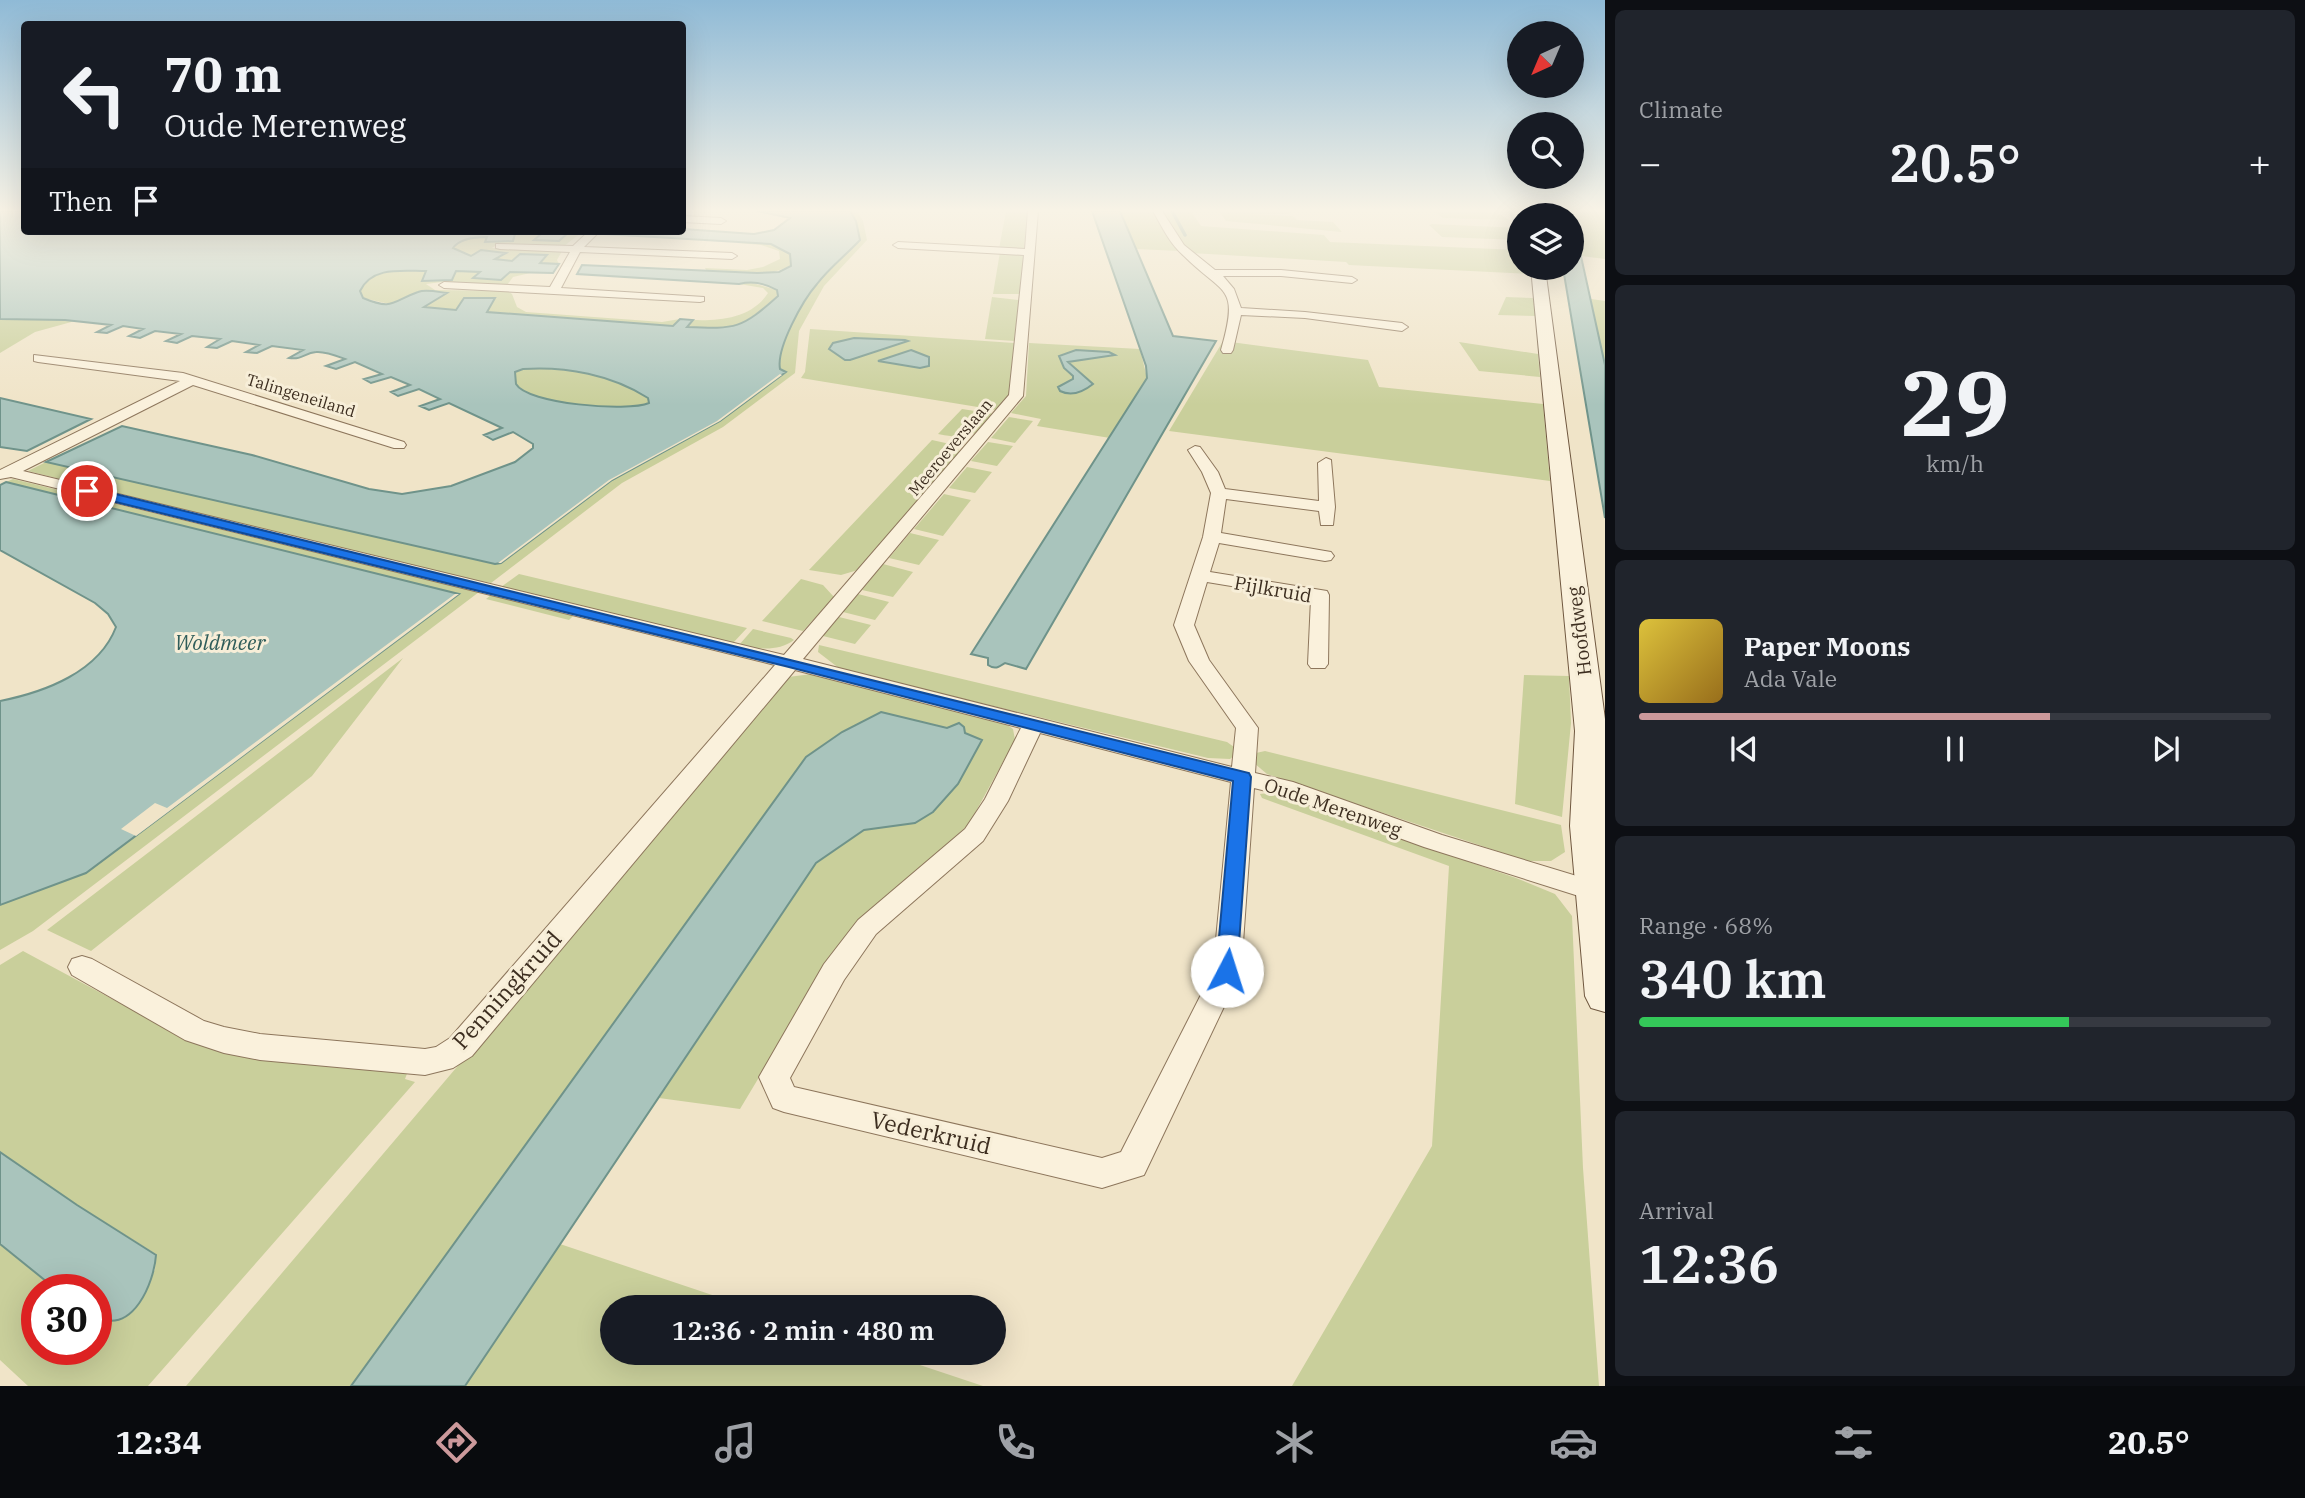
<!DOCTYPE html>
<html lang="en">
<head>
<meta charset="utf-8">
<style>
  body { margin:0; font-family:"IBM Plex Serif",serif; background:#20242c; color:#f1f3f6; height:100vh; display:flex; flex-direction:column; font-size:26px; white-space:nowrap }
  * { box-sizing:border-box; margin:0 }
  p { font-size:23px; color:#9ea1a6 }
  .icon { flex:none; width:38px; height:38px; fill:none; stroke:currentColor; stroke-width:2; stroke-linecap:round; stroke-linejoin:round }
  .map { position:relative; flex:1; overflow:hidden }
  .side { display:flex; flex-direction:column; gap:10px; padding:10px; background:#0d0f14; width:700px }
  .side>* { flex:none }
  .banner { position:absolute; left:21px; top:21px; width:665px; height:214px; border-radius:7px; box-shadow:0 7px 28px #0002; background:#171b24; color:#f1f3f6; overflow:hidden }
  .needle { width:46px; rotate:224deg }
  .buttons { position:absolute; left:1507px; top:21px; display:grid; gap:14px }
  .buttons a { display:grid; place-items:center; width:77px; height:77px; border-radius:50%; background:#171b24; box-shadow:0 7px 28px #0002; font-size:35px }
  .speed { position:absolute; left:21px; top:1274px; display:flex; gap:14px; font-size:35px; font-weight:700; text-align:center }
  .speed>* { display:grid; place-content:center; width:91px; height:91px; border-radius:50%; background:#171b24; box-shadow:0 7px 28px #0002; line-height:1 }
  .speed .limit { border:10px solid #d22; background:#fff; color:#111 }
  .pin { position:absolute; display:grid; place-items:center; width:60px; height:60px; color:#fff; margin:-30px; border:4px solid #fff; border-radius:50%; box-shadow:0 2px 7px #0007 }
  .me { position:absolute; width:77px; margin:-38px; rotate:5deg; stroke-linejoin:round; filter:drop-shadow(0 0 5px #0008) }
  .turn { display:flex; align-items:center; gap:24px; height:147px; padding:0 28px; font-size:32px }
  .turn .icon { width:91px; height:91px; stroke-width:2.5 }
  .turn b { display:block; font-size:49px; line-height:60px }
  .then { display:flex; align-items:center; height:66px; padding:0 28px; background:#0003; gap:14px; font-size:26px }
  .big { font-size:52px; font-weight:600; line-height:1.1 }
  .side .widget { flex:1; display:flex; flex-direction:column; justify-content:center; gap:10px; min-width:0; padding:0 24px; border-radius:10px; background:#20242c }
  .side .dial { align-items:center; gap:0 }
  .dial b { font-size:91px; line-height:1 }
  .song { display:flex; align-items:center; gap:21px }
  .cover { width:84px; height:84px; border-radius:10px; background:linear-gradient(135deg,hsl(50 70% 55%),hsl(40 70% 35%)) }
  .played { height:7px; border-radius:4px; background:linear-gradient(90deg,#cc999b 65%,#363941 65%) }
  .keys { display:flex; justify-content:space-around; direction:ltr }
  .heat { display:flex; justify-content:space-between; align-items:center; font-size:38px; direction:ltr }
  .charge { height:10px; border-radius:5px; background:linear-gradient(90deg,#34c759 68%,#363941 0) }
  .trip { position:absolute; left:600px; top:1295px; width:406px; height:70px; border-radius:35px; background:#171b24; box-shadow:0 7px 28px #0002; font-weight:600; line-height:70px; text-align:center }
  .tab-bar { display:flex; height:112px; justify-content:space-around; align-items:center; background:#090b0e; color:#9ea1a6 }
  .tab-bar .icon { width:49px; height:49px }
  .tab-bar .active { color:#cc999b }
  .tab-bar b { font-size:32px; color:#f1f3f6 }
  main { display:flex; flex:1; min-height:0 }
  .map>svg:first-child { display:block }
</style>
</head>
<body>
<main>
<div class="map">
<svg width="1605" height="1386" viewBox="0 0 1605 1386">
  <rect width="100%" height="100%" fill="#f0e4c8"/>
  <path fill="#c9cf9b" fill-rule="evenodd" d="M850,211h7l6,10 4,19 -43,46 -25,45 -4,42 -72,54 -101,56 -131,100 -72,-15 -391,-97 18,-9 448,102 118,-84 108,-59 66,-49 -6,-3c-4,-21 23,-68 37,-85 12,-16 28,-29 42,-44l-3,-19z
    M1006,211h22l-4,37 -25,1z
    M1120,211h34l26,40 -44,-2z
    M1162,211h29l10,15 123,9 6,7 189,8v18h12l1,6 -183,-9 -3,-3 -155,-9 -8,-7z
    M1219,211h69l2,3h-41l44,2 4,4 36,2 9,10 -116,-11z
    M1434,211l64,2 11,7 -66,-2z
    M1571,211h34v48l-24,-3z
    M1432,224l87,4v12l-77,-3 -13,-12z
    M569,232l12,1 -17,13 -66,-2 -6,4 70,3 -5,9 2,4 -20,-1 8,-7 -27,-2 -7,7 -19,-2 10,-6 -33,3 -18,-8c7,-10 23,-11 34,-11l-1,5 29,-8h27l-7,5z
    M748,241l23,3 19,10 1,12 -20,7 -65,-3 -1,-2 42,2 16,-3 17,-8 -1,-8 -18,-6 -24,-2z
    M1000,252l24,2 -4,40h-27z
    M390,271h37l-5,9 34,-9 26,1 -8,6 27,2 9,-8 20,1 -17,4 -6,8 -65,-3 -16,2 9,6 72,1 5,3 5,13 9,5 136,10 18,-3 -6,7 -188,-14 8,-14h-30l-7,12 -34,-3 22,-14 -25,-2 -26,14 -31,-7 -3,-7 7,-13z
    M749,282l28,8 1,5c-38,34 -42,34 -92,32l7,-7c27,1 59,-2 75,-27l-5,-5 -24,-4z
    M992,297l27,3 -5,41 -29,-2z
    M1506,297l28,1 2,18 -38,-1z
    M1591,299l14,2v64z
    M25,318l50,3 -40,11 -35,21v-34z
    M810,329l204,14 -5,53 -13,14 -195,-32 4,-6zM866,338l39,2 3,1 -63,19 -1,-20z
    M1223,341l145,19 11,27 164,17 7,77 -381,-50z
    M1459,342l79,12 2,23 -61,-6z
    M1029,343l111,6 7,29 -37,60 -73,-12 4,-7 -30,-6 15,-17zM1076,350l33,2 -42,10 25,23 -23,9 -9,-4 -2,-3 16,-9c-3,-7 -11,-13 -15,-22z
    M523,369c43,-3 89,6 125,29l1,6c-22,8 -121,0 -133,-20l-1,-12z
    M962,409l32,5c-21,24 -25,26 -56,20z
    M1009,417l24,4 -18,22 -24,-5z
    M932,440l18,4 8,5 1,5 -101,116 -17,5 -32,-5z
    M988,442l25,4 -16,20 -26,-5z
    M967,467l25,5 -17,21 -26,-5z
    M13,479l466,113 -446,339 -33,19v-45l86,-32 372,-278 -452,-113z
    M944,494l27,6 -28,36 -29,-7z
    M910,533l29,7 -20,25 -30,-7z
    M883,564l30,8 -20,25 -31,-7z
    M519,574l228,54 -14,15 -232,-56z
    M801,579l22,6 11,12 -31,34 -41,-10z
    M858,594l31,8 -14,18 -32,-8z
    M491,595l83,20 -5,5 -83,-21z
    M839,617l32,8 -16,19 -32,-8z
    M753,629l38,9 3,2c-16,12 -37,9 -55,5z
    M819,645l408,97 7,5 1,8 -5,4 -22,-1 -368,-89 -22,-17z
    M403,658l-91,118 -221,175 -44,-21z
    M812,674l194,50 7,5 2,11 -46,84 -128,117 -101,168 -81,-11 157,-235 48,-33 52,-7 32,-95 -67,-16 -75,45 -455,629h-165l602,-709z
    M1524,675l45,1 2,47 -9,94 -47,-13z
    M1265,751l296,74 4,27 -14,9h-24l-260,-87 -13,-11 2,-10z
    M1269,793l247,85 39,16 17,22 11,252 16,218h-307l140,-240 17,-280 -187,-68 -2,-4z
    M23,951l156,84 229,36 -3,8 10,3 -267,304h-120l-28,-26v-116l57,46h-20v59h59v-32l9,5 50,-52 1,-16 -79,-49 -77,-53v-187z
    M560,1244l188,63h-136v46h272l99,33h-518z"/>
  <path fill="#a9c4bc" stroke="#6f938a" stroke-width="2" fill-rule="evenodd" d="M0,211h24v20h560l-15,1 -10,9 -25,-1 7,-6h-26l-2,7 -28,1 2,-5c-11,0 -27,1 -34,11l18,8 10,-6 25,3 -11,6 17,2 8,-7 27,1 -7,8 19,1 -6,9 -43,-1 -9,8 -28,-2 7,-6 -24,-1 -4,9 -30,1 4,-10c-24,0 -54,-5 -66,20l3,7c31,13 29,3 55,-6 8,-3 20,0 29,1l-23,14 32,3 8,-12h31l-8,14 186,14 7,-7 13,1 -6,7c50,2 54,2 91,-31l-1,-6c-12,-7 -25,-9 -38,-6l-162,-10 5,-9 175,8 22,-1 12,-6 -1,-12 -19,-10 -169,-10 4,-3 77,-2 71,5 20,-4 16,-12 -33,-7h93l6,10 4,19c-14,15 -31,28 -43,44 -14,16 -41,64 -37,85l6,3 -66,49 -108,59 -111,83 -6,1 -449,-102 76,-36 130,29 117,34 33,5 49,-8 64,-24 18,-14v-4l-20,-12 -20,8 -9,-5 18,-7 -53,-25 -20,7 -9,-4 20,-7 -21,-10 -21,7 -7,-4 19,-7 -19,-8 -20,6 -7,-4 18,-5 -27,-12 -19,7 -10,-3 19,-7c-8,-3 -20,-8 -29,-7 -12,1 -13,8 -27,6l14,-8 -31,-4 -15,7 -11,-1 13,-7 -27,-4 -15,7 -10,-1 13,-8 -28,-3 -15,7 -11,-2 15,-7 -26,-3 -15,7 -11,-2 14,-7 -20,-3 -16,7 -10,-1 14,-7 -46,-5 -65,-1zM523,369c43,-3 89,6 125,29l1,5c-21,9 -122,1 -133,-19l-1,-12z
    M1092,211h28l53,125 43,5 -190,328 -21,-6c-6,4 -10,7 -17,2v-7l-17,-4 176,-276 -1,-12z
    M1554,211h17l34,154v153l-42,-250h9v-53h-17z
    M854,338l51,2 3,1 -58,19h-5l-16,-11 4,-6z
    M911,350l18,7v9l-9,2 -42,-7z
    M1076,350l33,2 6,3 -47,7 25,22c-10,8 -21,13 -33,7l-2,-4 15,-8v-3l-9,-8 -5,-12z
    M0,398l91,21 -64,32 -27,-4z
    M6,482l453,112 -373,279 -86,32v-204c45,-9 99,-29 116,-74l-8,-13 -13,-11 -95,-53v-65z
    M881,712l66,16 12,-5 5,4 1,6 17,7 -24,44 -25,28 -18,11 -51,7 -48,33 -351,523h-114l455,-629 36,-25z
    M0,1152l77,53 79,50c-2,28 -23,80 -60,62v-27h-39l-57,-46z"/>
  <path fill="#f0e4c8" d="M780,374l2,1 -62,46 -108,59 -111,83h-3l111,-83 108,-59z
    M455,594h4l-323,242 -15,-7 34,-26 12,5z"/>
  <g fill="none" stroke-linecap="round" stroke-linejoin="round">
    <path stroke="#6f938a" stroke-width="3.5" d="M1172,211l13,24
      M1510,211l6,12"/>
    <defs>
      <path id="street" d="M1028,211h10l-15,185 -220,263 429,108 4,-39 -47,-67 -15,-36 29,-88 8,-44 -9,-21 -14,-22 7,-4 5,1 18,25 7,17 94,12 -1,-38 8,-5 5,2 4,47 -2,18h-12l-2,-14 -93,-12 -5,34 104,18 6,1 3,4 -3,4 -6,1 -106,-18 -9,29 117,19 2,4 -1,69 -3,4h-14l-3,-4 3,-65 -104,-17 -13,43 15,35 49,68 -3,45 38,9 149,53 161,49v14l-9,3 -9,-3 -161,-51 -146,-53 -24,-6 -13,183 -97,204 -42,13 -318,-76 -11,-4 -14,-31 65,-113 34,-44 107,-91 20,-30 36,-71 -226,-58 -323,386 -19,12 -28,7 -165,-15 -36,-7 -39,-13 -113,-65 -4,-8 4,-8 10,-3 10,3 112,62 20,6 36,7 165,15 11,-2 14,-9 325,-373 -764,-188 -11,2v-9l180,-89 -142,-19 -4,-1v-6l149,18 221,69 2,3 -2,3h-10l-201,-63 -170,86 761,184 225,-260 15,-140 -126,-7 -5,-3 5,-3 127,7zM1040,733l191,49 -18,189 -92,181 -19,6 -308,-71 -4,-9 54,-98 32,-46 107,-93 25,-40z
        M1153,211h9l22,34 31,25h66l71,7 5,3 -5,3 -71,-7h-58l11,13 7,19 64,4 97,11 6,4 -6,4 -97,-13 -64,-3 -8,35 -2,3h-8l-2,-3c19,-66 3,-54 -37,-94 -14,-12 -22,-29 -31,-45z
        M682,216l39,2 5,3 -5,3 -39,-2z
        M589,231h11l-16,16 148,6 5,3 -5,3 -152,-7 -19,36 143,9v4l-4,1 -256,-14 -5,-3 5,-3 106,5 20,-35 -70,-3 -4,-1v-4l77,2z"/>
      <path id="secondary" d="M1522,211h12l2,4h-12z
        M1531,268h14l60,451v293l-14,-4 -6,-12 -15,-170 5,-95z"/>
    </defs>
    <use href="#street" stroke="#8d765c" stroke-width="2"/>
    <use href="#secondary" stroke="#6f573f" stroke-width="2"/>
    <use href="#street" fill="#faf1dc" fill-rule="evenodd"/>
    <use href="#secondary" fill="#faf1dc" fill-rule="evenodd"/>
  </g>
  <linearGradient id="sky" x2="0" y2="1"><stop stop-color="#8fbad6"/><stop offset="0.52" stop-color="#f8f3e6"/><stop offset="1" stop-color="#f8f3e6" stop-opacity="0"/></linearGradient>
  <rect width="1605" height="405" fill="url(#sky)"/>
  <path fill="#1a73e8" stroke="#114b97" stroke-width="2" d="M87,487l1162,286 2,4 -14,194 -3,6 -7,2 -8,-2 -3,-6 17,-190 -448,-115 -702,-172 -2,-3z"/>
  <g text-anchor="middle" stroke-width="6" stroke-linejoin="round" paint-order="stroke">
    <g font-size="16" fill="#3d2e20" stroke="#f7eed8">
      <text transform="translate(301 395) rotate(17)" y="6">Talingeneiland</text>
      <text transform="translate(950 447) rotate(-50)" y="6">Meeroeverslaan</text>
    </g>
    <g font-size="19" fill="#3d2e20" stroke="#f7eed8">
      <text transform="translate(1273 589) rotate(10)" y="7">Pijlkruid</text>
      <text transform="translate(1579 631) rotate(-97)" y="7">Hoofdweg</text>
      <text transform="translate(1333 807) rotate(19)" y="7">Oude Merenweg</text>
    </g>
    <g font-size="21" font-style="italic" fill="#2f5d5a" stroke="#f7eed8">
      <text x="220" y="650">Woldmeer</text>
    </g>
    <g font-size="23" fill="#3d2e20" stroke="#f7eed8">
      <text transform="translate(507 990) rotate(-48)" y="8">Penningkruid</text>
      <text transform="translate(931 1133) rotate(13)" y="8">Vederkruid</text>
    </g>
  </g>
</svg>
<div class="buttons">
<a><svg class="needle" viewBox="-14 -14 28 28"><path d="M0-13l5 13h-10z" fill="#e53935"/><path d="M0 13l5-13h-10z" fill="#9ea1a6"/></svg></a>
<a><svg class="icon" aria-label="search" viewBox="0 0 24 24"><circle cx="10" cy="10" r="6"/><path d="M15 15l6 6"/></svg></a>
<a><svg class="icon" aria-label="layers" viewBox="0 0 24 24"><path d="M12 4l9 5-9 5-9-5zM3 14l9 5 9-5"/></svg></a>
</div>
<div class="speed"><div class="limit">30</div></div>
<div class="pin" style="left:87px;top:491px;background:#d93025"><svg class="icon" aria-label="arrive" viewBox="0 0 24 24"><path d="M6 21V4h12l-3 4 3 4H6"/></svg></div>
<svg class="me" style="left:1227px;top:971px" viewBox="-20 -20 40 40"><circle r="19" fill="#fff"/><path d="M0-13L10 11 0 6-10 11z" fill="#1a73e8"/></svg>
<div class="trip">12:36 · 2 min · 480 m</div>
<div class="banner">
<div class="turn"><svg class="icon" aria-label="left" viewBox="0 0 24 24"><path d="M17 20v-9H6M10 6l-5 5 5 5"/></svg><div><b>70 m</b>Oude Merenweg</div></div>
<div class="then">Then<svg class="icon" aria-label="arrive" viewBox="0 0 24 24"><path d="M6 21V4h12l-3 4 3 4H6"/></svg></div>
</div>
</div>
<section class="side">
<div class="widget"><p>Climate</p>
<div class="heat"><a>−</a><b class="big">20.5°</b><a>+</a></div>
</div>
<div class="widget dial"><b>29</b><p>km/h</p></div>
<div class="widget">
<div class="song"><i class="cover"></i><div><b>Paper Moons</b><p>Ada Vale</p></div></div>
<div class="played"></div>
<div class="keys"><svg class="icon" aria-label="previous" viewBox="0 0 24 24"><path d="M18 5L8 12l10 7zM5 5v14"/></svg><svg class="icon" aria-label="pause" viewBox="0 0 24 24"><path d="M8 5v14M16 5v14"/></svg><svg class="icon" aria-label="next" viewBox="0 0 24 24"><path d="M6 5l10 7-10 7zM19 5v14"/></svg></div>
</div>
<div class="widget"><p>Range · 68%</p><b class="big">340 km</b><div class="charge"></div></div>
<div class="widget"><p>Arrival</p><b class="big">12:36</b></div>
</section>
</main>
<nav class="tab-bar">
<b>12:34</b>
<svg class="icon active" aria-label="directions" viewBox="0 0 24 24"><path d="M12 3l9 9-9 9-9-9zM9 14v-3h6M13 9l2 2-2 2"/></svg>
<svg class="icon" aria-label="music" viewBox="0 0 24 24"><path d="M9 18V5l10-2v13"/><circle cx="6" cy="18" r="3"/><circle cx="16" cy="16" r="3"/></svg>
<svg class="icon" aria-label="phone" viewBox="0 0 24 24"><path d="M5 4h4l2 5-3 2q2 4 5 5l2-3 5 2v4C11 20 4 13 5 4z"/></svg>
<svg class="icon" aria-label="climate" viewBox="0 0 24 24"><path d="M12 3v18M4 7l16 10M4 17L20 7"/></svg>
<svg class="icon" aria-label="car" viewBox="0 0 24 24"><path d="M5 17H2v-5l4-1 3-4h7l3 4 3 1v5h-3M9 17h6M6 11h13"/><circle cx="7" cy="17" r="2"/><circle cx="17" cy="17" r="2"/></svg>
<svg class="icon" aria-label="filters" viewBox="0 0 24 24"><path d="M4 7h16M4 17h16"/><circle cx="9" cy="7" r="2"/><circle cx="15" cy="17" r="2"/></svg>
<b>20.5°</b>
</nav>
</body>
</html>
